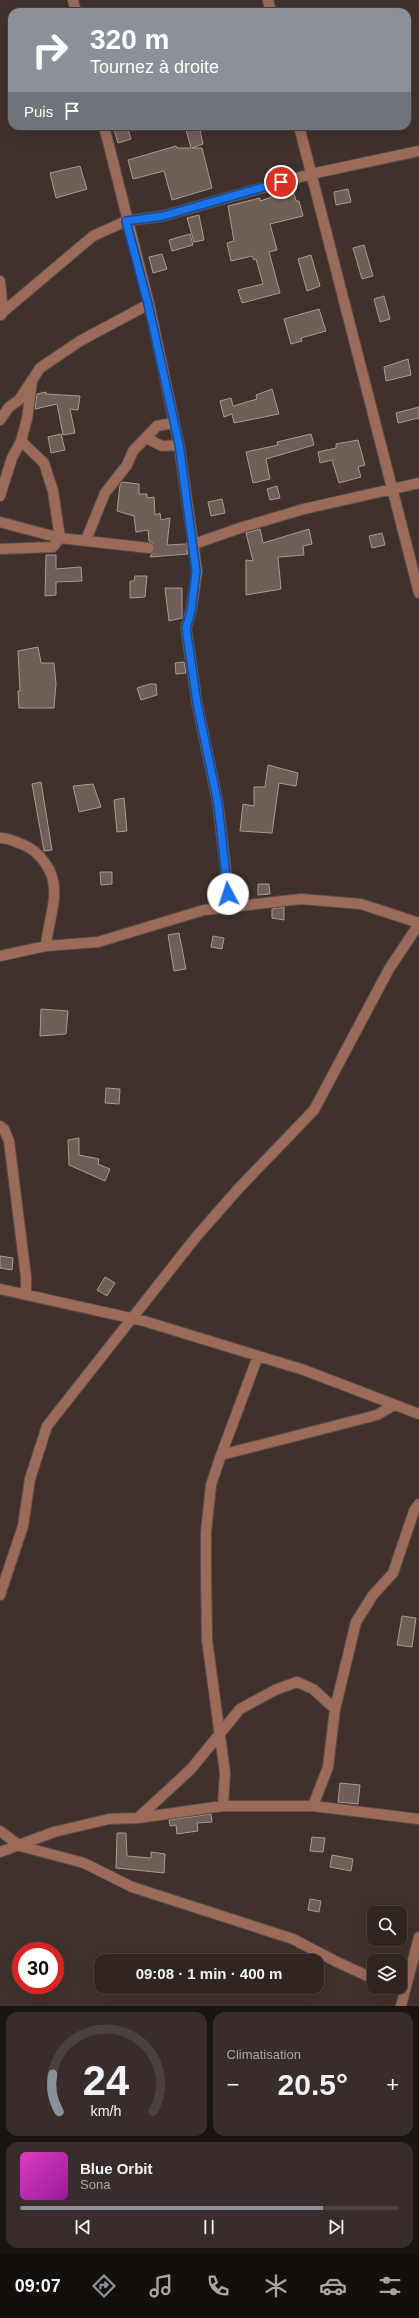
<!DOCTYPE html>
<html lang="fr">
<head>
<meta charset="utf-8">
<style>
  body { margin:0; font-family:Arial,sans-serif; background:#382d2a; color:#f1f3f6; height:100vh; display:flex; flex-direction:column; font-size:15px; white-space:nowrap }
  * { box-sizing:border-box; margin:0 }
  p { font-size:13px; color:#a8a5a5 }
  .icon { flex:none; width:22px; height:22px; fill:none; stroke:currentColor; stroke-width:2; stroke-linecap:round; stroke-linejoin:round }
  .map { position:relative; height:2006px; overflow:hidden }
  .sheet { display:flex; flex-direction:column; gap:6px; padding:6px; background:#1a1412; flex:1 }
  .sheet>* { flex:none }
  .hud { position:absolute; left:8px; top:8px; width:403px; height:122px; border-radius:12px; box-shadow:0 4px 16px #0002,0 0 0 1px #4b423f; background:#8c9099; color:#fff; overflow:hidden }
  .fabs { position:absolute; left:367px; top:1906px; display:grid; gap:8px }
  .fabs a { display:grid; place-items:center; width:40px; height:40px; border-radius:8px; background:#302521; box-shadow:0 4px 16px #0002,0 0 0 1px #4b423f; font-size:20px }
  .speed { position:absolute; left:12px; top:1942px; display:flex; gap:8px; font-size:20px; font-weight:700; text-align:center }
  .speed>* { display:grid; place-content:center; width:52px; height:52px; border-radius:50%; background:#302521; box-shadow:0 4px 16px #0002,0 0 0 1px #4b423f; line-height:1 }
  .speed .limit { border:6px solid #d22; background:#fff; color:#111 }
  .pin { position:absolute; display:grid; place-items:center; width:34px; height:34px; color:#fff; margin:-17px; border:2px solid #fff; border-radius:50%; box-shadow:0 1px 4px #0007 }
  .me { position:absolute; width:44px; margin:-22px; rotate:355deg; stroke-linejoin:round; filter:drop-shadow(0 0 3px #0008) }
  .turn { display:flex; align-items:center; gap:14px; height:84px; padding:0 16px; font-size:18px }
  .turn .icon { width:52px; height:52px; stroke-width:2.5 }
  .turn b { display:block; font-size:28px; line-height:34px }
  .then { display:flex; align-items:center; height:38px; padding:0 16px; background:#0003; gap:8px; font-size:15px }
  .big { font-size:30px; font-weight:700; line-height:1.1 }
  .sheet .widget { flex:1; display:flex; flex-direction:column; justify-content:center; gap:6px; min-width:0; padding:0 14px; border-radius:12px; background:#382d2a }
  .sheet .dial { align-items:center; gap:0 }
  .dial svg { height:104px; overflow:visible; fill:none; stroke:#4b423f; stroke-width:7; stroke-linecap:round; text-anchor:middle }
  .dial text { fill:#f1f3f6; stroke:none }
  .song { display:flex; align-items:center; gap:12px }
  .cover { width:48px; height:48px; border-radius:6px; background:linear-gradient(135deg,hsl(310 70% 55%),hsl(300 70% 35%)) }
  .played { height:4px; border-radius:2px; background:linear-gradient(90deg,#8c9099 80%,#4b423f 80%) }
  .keys { display:flex; justify-content:space-around; direction:ltr }
  .heat { display:flex; justify-content:space-between; align-items:center; font-size:22px; direction:ltr }
  .sheet .tiles { flex:1; display:grid; gap:6px; grid-template-columns:1fr 1fr }
  .widget:last-child { grid-column:span 2 }
  .trip { position:absolute; left:94px; top:1954px; width:230px; height:40px; border-radius:12px; background:#302521; box-shadow:0 4px 16px #0002,0 0 0 1px #4b423f; font-weight:700; line-height:40px; text-align:center }
  .tab-bar { display:flex; height:64px; justify-content:space-around; align-items:center; background:#130f0d; color:#a8a5a5 }
  .tab-bar .icon { width:28px; height:28px }
  .tab-bar .on { color:#8c9099 }
  .tab-bar b { font-size:18px; color:#f1f3f6 }
  .map>svg:first-child { display:block }
</style>
</head>
<body>
<div class="map">
<svg width="419" height="2006" viewBox="0 0 419 2006">
  <rect width="100%" height="100%" fill="#40312c"/>
  <path fill="#705f59" stroke="#aa9891" d="M113,126h14l4,13 -13,4z
    M185,126h14l4,18 -11,4h10l10,40 -40,12 -8,-29 -31,8 -5,-19 48,-14 1,2h14z
    M80,166l7,23 -31,9 -6,-25z
    M348,189l3,13 -15,3 -2,-13z
    M293,190l3,11h3l4,15 -33,8 7,26 -8,2 11,41 -38,10 -4,-13 25,-6 -7,-25 -2,1 -2,-4 -21,5 -4,-18 7,-2 -6,-35 32,-8v3z
    M199,215l5,25 -10,2 -7,-24z
    M190,234l3,11 -21,6 -3,-11z
    M364,245l9,31 -11,3 -9,-31z
    M162,254l5,15 -14,4 -4,-16z
    M311,255l9,31 -13,5 -9,-32z
    M384,296l6,23 -10,3 -6,-23z
    M319,309l7,22 -25,7 1,3 -11,3 -7,-25z
    M408,359l3,16 -25,6 -2,-14z
    M272,389l7,25 -45,9 -2,-9 -8,3 -4,-16 11,-3 2,8 24,-7 -1,-4z
    M46,392v2l34,2 -2,14 -8,-1 5,24 -12,2 -6,-31 -22,5 2,-15z
    M419,407v11l-21,5 -2,-10z
    M61,434l4,16 -14,3 -3,-16z
    M311,434l3,11 -48,14 4,20 -17,4 -7,-31 32,-7 -1,-3z
    M358,440l7,25 -7,2 3,10 -22,6 -7,-23 -12,3 -2,-11 18,-4v-4z
    M122,482l17,2v10h8v4l7,-1 1,18 5,-2 1,7 9,-2 -3,27 18,-1 3,10 -38,3 5,-9 -2,-5 -4,-2 -1,-11 -12,2 -2,-16 -17,-5 3,-26z
    M277,486l3,12 -10,2 -3,-11z
    M222,499l3,14 -14,3 -3,-14z
    M260,529l3,14 46,-14 3,15 -9,2 1,9 -26,2 3,32 -35,6v-35l7,1 -7,-28z
    M382,533l3,12 -13,3 -3,-12z
    M46,555h10v14l25,-2 1,14 -26,1v13l-11,1z
    M135,576h12l-2,21 -15,1v-17h4z
    M165,588h17v30l-13,3z
    M38,647l3,16h13l2,21 -2,24h-35l-1,-17h2l-2,-40z
    M184,662l2,11 -10,1 -1,-11z
    M150,684h6l1,11 -16,5 -4,-12z
    M268,765l30,8 -2,13 -17,-3 -7,50 -32,-2 3,-27 11,2v-19h11z
    M41,782l11,68 -8,1 -12,-67z
    M93,784l8,23 -22,5 -6,-26z
    M124,798l3,33 -10,1 -3,-32z
    M100,872h12v12l-11,1z
    M258,884h11l1,10 -12,1z
    M284,907v13l-12,-2v-9z
    M179,933l7,36 -12,2 -6,-36z
    M213,936l11,2 -2,11 -11,-2z
    M41,1009l27,2 -2,23 -26,2z
    M106,1088l14,1 -1,15 -14,-1z
    M79,1138v17l20,4 -1,5 12,5 -5,12 -36,-16 -1,-25z
    M0,1256l13,2 -1,12 -12,-2z
    M105,1277l10,6 -8,13 -10,-6z
    M402,1616l14,2 -4,29 -15,-2z
    M340,1783l20,2 -2,19 -20,-2z
    M211,1814l1,8 -15,1 1,8 -21,3 -1,-9 -6,1 -1,-6z
    M117,1833h9l1,23 24,2v-6l14,2 -1,19 -48,-5z
    M312,1837l13,1 -2,14 -13,-1z
    M332,1855l21,4 -2,12 -21,-4z
    M310,1899l11,2 -2,11 -11,-2z"/>
  <g fill="none" stroke-linecap="round" stroke-linejoin="round">
    <defs>
      <path id="minor" d="M73,0l3,12
        M268,0l3,12
        M104,126l45,178 30,141 18,126 -6,40 -5,17 11,75 21,101 12,103
        M299,126l120,467
        M0,281l3,31 -2,3
        M3,312l90,-76 33,-15 37,-5 148,-42 108,-23
        M0,420l9,-13 10,-7 21,-32 40,-27 69,-37
        M146,438l16,8 17,-1
        M0,496l12,-38 9,-17
        M0,522l60,16 89,10
        M86,540l19,-47 22,-28 6,-14 24,-25 16,-3
        M191,545l52,-18 61,-18 115,-26
        M0,549l53,-2 7,-9 -7,-47 -9,-28 -23,-22 6,-22 5,-38
        M0,838c9,0 16,4 24,7 9,4 15,9 21,18 19,25 3,55 1,83
        M0,956l46,-10 52,-4 106,-32 97,-11 60,5 58,19
        M0,1126l4,3 5,12 17,136v18
        M0,1289l144,32 160,49 115,44
        M221,1455l37,-99
        M0,1595l23,-69 7,-47 17,-53 149,-189 43,-49 75,-78 75,-141 30,-45
        M223,1806l2,-33 -18,-133 -1,-68v-40l5,-47 10,-30 156,-40 17,-10
        M313,1806l15,-39 7,-58 21,-87 17,-27 20,-22 21,-62 5,-7
        M138,1818l53,-49 49,-60 35,-19 22,-8 16,7 22,20
        M0,1831l20,15 64,17 48,24 161,52 42,22 39,18
        M0,1852l54,-20 55,-13 29,-1 85,-12h90l106,13
        M401,2006l18,-69"/>
    </defs>
    <use href="#minor" stroke="#5c4e4a" stroke-width="12"/>
    <use href="#minor" stroke="#9c6a59" stroke-width="10"/>
  </g>
  <g fill="none" stroke-linecap="round" stroke-linejoin="round">
    <defs>
      <path id="route" d="M228,894l-10,-90 -21,-101 -11,-75 5,-17 5,-40 -17,-127 -31,-140 -22,-83 37,-5 118,-34"/>
    </defs>
    <use href="#route" stroke="#114b97" stroke-width="10"/>
    <use href="#route" stroke="#1a73e8" stroke-width="7"/>
  </g>
</svg>
<div class="fabs">
<a><svg class="icon" aria-label="search" viewBox="0 0 24 24"><circle cx="10" cy="10" r="6"/><path d="M15 15l6 6"/></svg></a>
<a><svg class="icon" aria-label="layers" viewBox="0 0 24 24"><path d="M12 4l9 5-9 5-9-5zM3 14l9 5 9-5"/></svg></a>
</div>
<div class="speed"><div class="limit">30</div></div>
<div class="pin" style="left:281px;top:182px;background:#d93025"><svg class="icon" aria-label="arrive" viewBox="0 0 24 24"><path d="M6 21V4h12l-3 4 3 4H6"/></svg></div>
<svg class="me" style="left:228px;top:894px" viewBox="-20 -20 40 40"><circle r="19" fill="#fff"/><path d="M0-13L10 11 0 6-10 11z" fill="#1a73e8"/></svg>
<div class="trip">09:08 · 1 min · 400 m</div>
<div class="hud">
<div class="turn"><svg class="icon" aria-label="right" viewBox="0 0 24 24"><path d="M7 20v-9h11M14 6l5 5-5 5"/></svg><div><b>320 m</b>Tournez à droite</div></div>
<div class="then">Puis<svg class="icon" aria-label="arrive" viewBox="0 0 24 24"><path d="M6 21V4h12l-3 4 3 4H6"/></svg></div>
</div>
</div>
<section class="sheet">
<div class="tiles">
<div class="widget dial"><svg viewBox="0 0 100 80">
<path d="M14 69A42 42 0 1 1 86 69"/>
<path d="M14 69A42 42 0 0 1 9 40" stroke="#8c9099"/>
<text x="50" y="56" font-size="32" font-weight="700">24</text>
<text x="50" y="72" font-size="11">km/h</text>
</svg></div>
<div class="widget"><p>Climatisation</p>
<div class="heat"><a>−</a><b class="big">20.5°</b><a>+</a></div>
</div>
<div class="widget">
<div class="song"><i class="cover"></i><div><b>Blue Orbit</b><p>Sona</p></div></div>
<div class="played"></div>
<div class="keys"><svg class="icon" aria-label="previous" viewBox="0 0 24 24"><path d="M18 5L8 12l10 7zM5 5v14"/></svg><svg class="icon" aria-label="pause" viewBox="0 0 24 24"><path d="M8 5v14M16 5v14"/></svg><svg class="icon" aria-label="next" viewBox="0 0 24 24"><path d="M6 5l10 7-10 7zM19 5v14"/></svg></div>
</div>
</div>
</section>
<nav class="tab-bar">
<b>09:07</b>
<svg class="icon on" aria-label="directions" viewBox="0 0 24 24"><path d="M12 3l9 9-9 9-9-9zM9 14v-3h6M13 9l2 2-2 2"/></svg>
<svg class="icon" aria-label="music" viewBox="0 0 24 24"><path d="M9 18V5l10-2v13"/><circle cx="6" cy="18" r="3"/><circle cx="16" cy="16" r="3"/></svg>
<svg class="icon" aria-label="phone" viewBox="0 0 24 24"><path d="M5 4h4l2 5-3 2q2 4 5 5l2-3 5 2v4C11 20 4 13 5 4z"/></svg>
<svg class="icon" aria-label="climate" viewBox="0 0 24 24"><path d="M12 3v18M4 7l16 10M4 17L20 7"/></svg>
<svg class="icon" aria-label="car" viewBox="0 0 24 24"><path d="M5 17H2v-5l4-1 3-4h7l3 4 3 1v5h-3M9 17h6M6 11h13"/><circle cx="7" cy="17" r="2"/><circle cx="17" cy="17" r="2"/></svg>
<svg class="icon" aria-label="filters" viewBox="0 0 24 24"><path d="M4 7h16M4 17h16"/><circle cx="9" cy="7" r="2"/><circle cx="15" cy="17" r="2"/></svg>
</nav>
</body>
</html>
